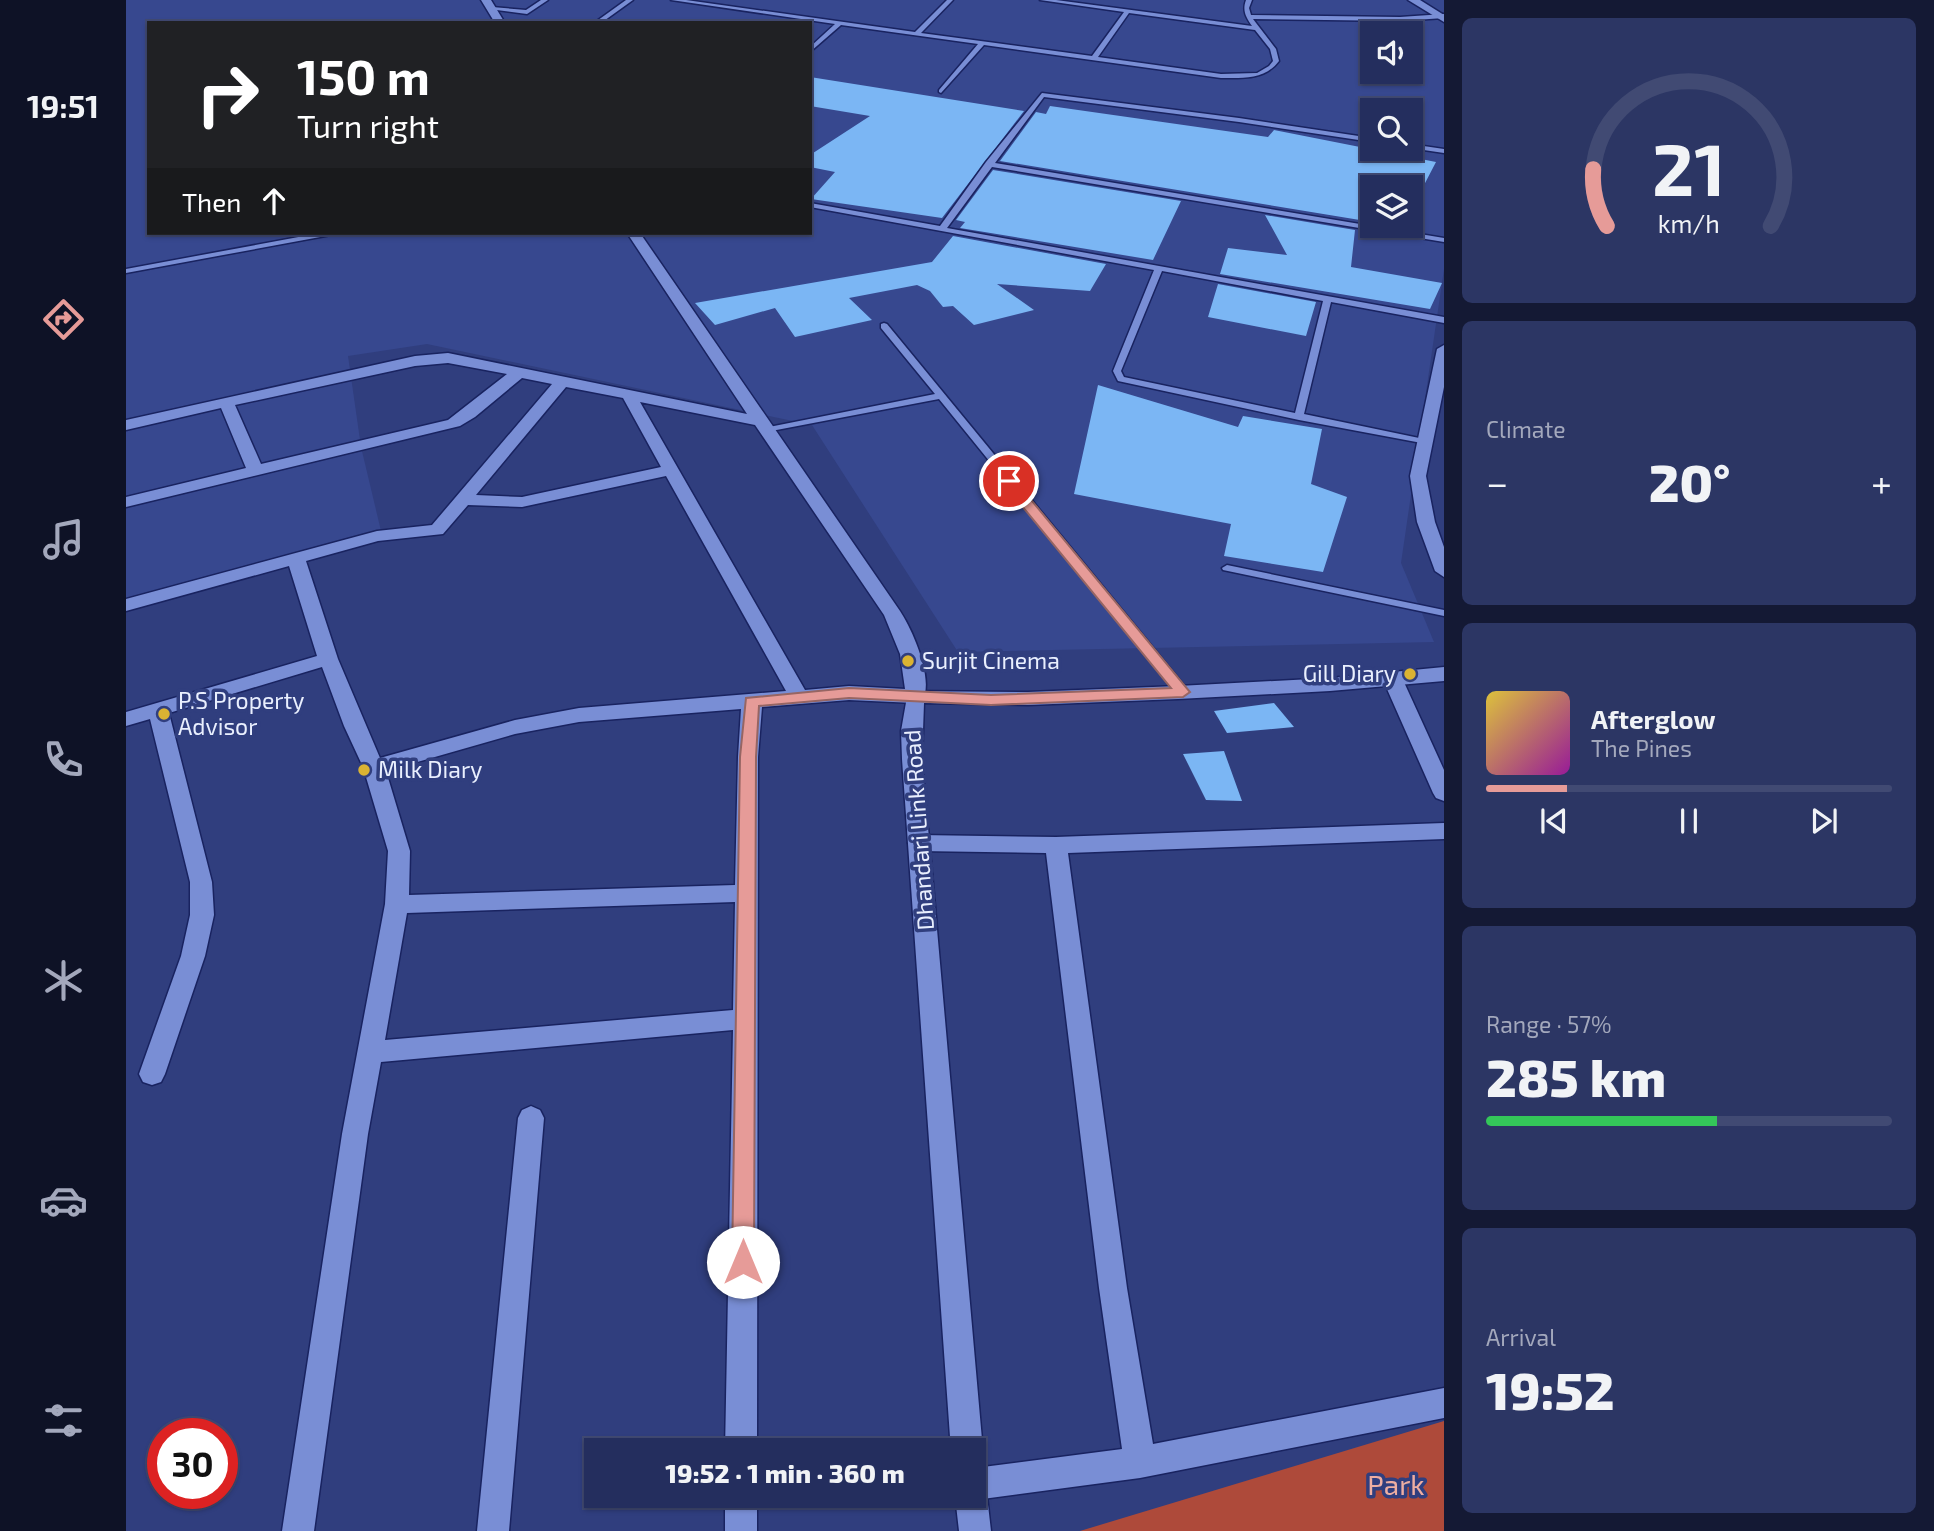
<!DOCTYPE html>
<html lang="en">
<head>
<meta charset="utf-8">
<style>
  body { margin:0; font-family:"Exo 2",sans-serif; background:#2c3664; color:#f1f3f6; height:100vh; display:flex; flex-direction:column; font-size:26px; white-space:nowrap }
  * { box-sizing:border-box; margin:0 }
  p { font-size:23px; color:#a3a8bc }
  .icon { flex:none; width:38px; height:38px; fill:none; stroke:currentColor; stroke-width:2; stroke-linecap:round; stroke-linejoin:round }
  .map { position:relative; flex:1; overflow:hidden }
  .side { display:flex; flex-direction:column; gap:18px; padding:18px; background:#141934; width:490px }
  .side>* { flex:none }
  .top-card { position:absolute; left:21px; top:21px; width:665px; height:214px; border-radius:0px; box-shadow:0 2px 5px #0004,0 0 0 2px #414a73; background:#202124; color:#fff; overflow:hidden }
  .fabs { position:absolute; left:1234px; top:21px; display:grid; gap:14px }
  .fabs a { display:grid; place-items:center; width:63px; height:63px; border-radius:0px; background:#242e5e; box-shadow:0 2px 5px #0004,0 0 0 2px #414a73; font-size:35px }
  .speed { position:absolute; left:21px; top:1418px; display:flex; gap:14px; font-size:35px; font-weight:700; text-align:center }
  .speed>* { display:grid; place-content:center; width:91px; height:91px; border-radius:50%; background:#242e5e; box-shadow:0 2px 5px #0004,0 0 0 2px #414a73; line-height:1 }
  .speed .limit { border:10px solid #d22; background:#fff; color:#111 }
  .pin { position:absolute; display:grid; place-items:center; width:60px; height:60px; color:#fff; margin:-30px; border:4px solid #fff; border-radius:50%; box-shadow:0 2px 7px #0007 }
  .me { position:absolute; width:77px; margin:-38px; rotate:0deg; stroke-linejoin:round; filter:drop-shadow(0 0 5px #0008) }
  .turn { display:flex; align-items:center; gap:24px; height:147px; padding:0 35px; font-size:32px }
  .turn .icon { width:91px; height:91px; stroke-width:2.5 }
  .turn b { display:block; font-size:49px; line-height:60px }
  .then { display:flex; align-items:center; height:66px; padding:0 35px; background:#0003; gap:14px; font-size:26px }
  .big { font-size:52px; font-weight:800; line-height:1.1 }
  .side .tile { flex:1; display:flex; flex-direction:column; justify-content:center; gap:10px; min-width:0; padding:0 24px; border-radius:10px; background:#2c3664 }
  .side .dial { align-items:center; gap:0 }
  .dial svg { height:182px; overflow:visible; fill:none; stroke:#414a73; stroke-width:7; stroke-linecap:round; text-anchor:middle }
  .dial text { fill:#f1f3f6; stroke:none }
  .song { display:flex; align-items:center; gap:21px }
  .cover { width:84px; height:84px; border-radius:10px; background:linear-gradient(135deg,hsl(50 70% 55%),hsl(300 70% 35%)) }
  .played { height:7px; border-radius:4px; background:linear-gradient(90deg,#e69b98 20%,#414a73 20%) }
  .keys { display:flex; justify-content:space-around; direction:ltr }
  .heat { display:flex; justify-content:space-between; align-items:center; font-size:38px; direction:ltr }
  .charge { height:10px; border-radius:5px; background:linear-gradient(90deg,#34c759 57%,#414a73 0) }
  .trip { position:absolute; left:458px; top:1438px; width:402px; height:70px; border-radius:0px; background:#242e5e; box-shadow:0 2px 5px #0004,0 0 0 2px #414a73; font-weight:800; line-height:70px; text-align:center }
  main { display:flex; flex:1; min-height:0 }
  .tabs { display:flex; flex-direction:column; width:126px; justify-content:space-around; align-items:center; background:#0e1226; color:#a3a8bc }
  .tabs .icon { width:49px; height:49px }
  .tabs .on { color:#e69b98 }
  .tabs b { font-size:32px; color:#f1f3f6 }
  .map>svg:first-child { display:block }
</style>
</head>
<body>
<main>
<nav class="tabs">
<b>19:51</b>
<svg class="icon on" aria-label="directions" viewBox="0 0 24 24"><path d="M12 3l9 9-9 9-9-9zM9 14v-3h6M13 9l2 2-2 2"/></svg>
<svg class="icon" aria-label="music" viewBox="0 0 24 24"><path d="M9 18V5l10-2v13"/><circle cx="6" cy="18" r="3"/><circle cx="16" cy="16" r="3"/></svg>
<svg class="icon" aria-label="phone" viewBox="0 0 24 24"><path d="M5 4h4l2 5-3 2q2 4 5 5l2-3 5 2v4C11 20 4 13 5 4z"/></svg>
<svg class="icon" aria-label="climate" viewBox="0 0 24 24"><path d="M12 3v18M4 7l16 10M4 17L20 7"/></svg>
<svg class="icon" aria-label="car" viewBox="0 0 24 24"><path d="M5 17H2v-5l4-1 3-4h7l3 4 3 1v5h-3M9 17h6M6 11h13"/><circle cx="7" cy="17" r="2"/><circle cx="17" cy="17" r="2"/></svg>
<svg class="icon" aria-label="filters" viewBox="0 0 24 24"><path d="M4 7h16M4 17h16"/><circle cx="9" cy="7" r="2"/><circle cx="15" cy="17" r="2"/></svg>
</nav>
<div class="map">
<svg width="1318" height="1531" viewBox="0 0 1318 1531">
  <rect width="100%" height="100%" fill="#303e7e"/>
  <path fill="#37488f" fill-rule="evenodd" d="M0,0h1318v269l-43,294 33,79 -476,10 -146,-227 -385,-81 -79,12 13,91 20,84 -255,69zM23,23h661v210h-661zM1246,33h38v39h-38zM1246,110h38v39h-38zM1246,187h38v39h-38z"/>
  <path fill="#ae4a3a" d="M1318,1421v110h-364z"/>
  <path fill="#7bb6f4" d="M684,77l214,34 -82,107 -131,-19 24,-27 -25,-5v-12l60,-39 -60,-10z
    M924,106l218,31 6,-7 162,32 -26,50v-25h-38v35l-372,-61 36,-49 10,2z
    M867,170l188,31 -28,59 -193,-32 5,-6 -9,-2z
    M1139,215l90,15 -4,37 91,16 -12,26 -210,-35 8,-26 59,7z
    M827,236l153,28 -16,27 -93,-7 37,26 -60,15 -21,-19 -10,1 -13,-16 -13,-6 -68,13 23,22 -77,17 -20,-29 -60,17 -20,-22 237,-41z
    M1092,284l98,18 -10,34 -98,-19z
    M972,385l140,42 5,-11 79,13 -11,55 36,13 -24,75 -99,-16 7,-32 -157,-30z
    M1148,703l20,24 -67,6 -13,-22z
    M1098,751l18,50 -36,-1 -23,-46z"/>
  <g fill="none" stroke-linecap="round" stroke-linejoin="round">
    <defs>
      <path id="service" d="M415,0h7l-21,14 -38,-5 3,-2 34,3z
        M500,0h7l-32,23h-7z
        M545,0h15l229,32 32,-32h6l-32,33 171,23 32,-44 -84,-12h16l196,26c-6,-9 -10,-15 -6,-26h6l-3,8 2,7 149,2 44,-3v4l-44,3 -147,-2 23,30 3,12c-14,19 -36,17 -58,17l-237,-33 -43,48 -2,-1v-2l39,-46 -137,-19 -31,27v-5l25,-23zM1003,13l126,17 15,19 3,12 -4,5 -12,7 -36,1 -123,-17z
        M916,93l197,25 133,20v4l-133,-20 -195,-25 -49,66 449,75v4l-452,-75 -45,61 497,89v6l-113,-21 -27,112 120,25 5,3 -2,2 -128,-24 -181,-39 -5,-10 41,-101 -344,-63v-4l130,23 46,-64zM1036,271l161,30 -28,112 -171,-36 -3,-6z
        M1284,144l34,5v4l-34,-5z
        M194,233h15l-4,2 -205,38v-4z
        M758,323l3,1 300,365 2,3 -2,3h-8l-240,-296 -173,33v-4l3,-1 166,-33 -54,-66v-4z
        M1101,565l217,45v6l-221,-46 -1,-2z"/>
      <path id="minor" d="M355,0h10l14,23h-10z
        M1282,0h12l24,15v7z
        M501,233h13l260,378c12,18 35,69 22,90l-7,2 -66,-3 -87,7 -4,50 -1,694h-32l8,-421 -352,32 -13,72 -54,397h-32l60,-397 43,-230 3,-53 -25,-84 -19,-41 -22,-59 -153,46 43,169 2,33 -9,41 -40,118 -4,8 -9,3 -9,-3 -4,-8 42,-118 9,-41v-33l-40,-163 -24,7v-14l191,-56 -28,-90 -163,45v-12l251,-68 55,-6 120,-141 -30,-6 -47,39 -15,9 -334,81v-10l120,-29 -25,-60 -95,22v-10l289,-64 33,-3 299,61zM322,363l59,11 -59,46 -187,44 -26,-59 180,-39zM440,387l57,11 38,69 -139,30 -46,-2zM514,402l115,23 129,190 16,39 5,35 -56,-3 -44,4zM540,476l120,215 -207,17 -64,12 -135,38 -42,-99 -32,-98 72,-20 65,-7 25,-29 54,2zM615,709l-3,48 -3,128 -326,10 1,-44 -24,-80 129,-37 64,-12zM609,902l-2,108 -348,30 22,-127z
        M1318,345v42l-18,89 9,46 9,25v30l-9,-6 -18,-49 -7,-46 27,-127z
        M1267,673l7,2 3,5 41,90v31l-8,-3 -3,-5 -50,-113 3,-5z
        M1318,823v16l-376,14 59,435 26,156 291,-56v30l-304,60 -165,22 -9,-4h9v-28l147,-19 -23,-161 -53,-435 -127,-2 -8,-2 -3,-6 3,-6 8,-2 137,2z
        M405,1106l9,4 4,8 -35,413h-32l41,-413 4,-8z
        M599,1496h32v35h-32z"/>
      <path id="tertiary" d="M1318,667v14l-114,10 -152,8 -150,6 -104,-2 -2,56 61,692 -8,12v-12h-24l-49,-692 -1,-28 7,-40 120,1 150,-6 152,-8z
        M849,1482l7,3 5,11 4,35h-32l-4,-35h20z"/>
    </defs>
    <use href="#service" stroke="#192360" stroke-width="3"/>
    <use href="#minor" stroke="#192360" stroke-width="3"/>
    <use href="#tertiary" stroke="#192360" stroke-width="3"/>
    <use href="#service" fill="#798ed5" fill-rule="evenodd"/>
    <use href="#minor" fill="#798ed5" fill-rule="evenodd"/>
    <use href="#tertiary" fill="#798ed5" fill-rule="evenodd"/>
  </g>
  <path fill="#e69b98" stroke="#966563" stroke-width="2" d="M883,477l4,1 177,214 -7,5 -192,8 -142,-7 -90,8 -3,51 -2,505 -3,7 -8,3 -7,-3 -4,-7 8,-505 6,-59 103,-10 142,7 180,-7 -167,-204v-6z"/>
  <g fill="#dab333" stroke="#303e7e" stroke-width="2.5">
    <circle cx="782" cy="661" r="7"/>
    <circle cx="1284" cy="674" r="7"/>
    <circle cx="38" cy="714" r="7"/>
    <circle cx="238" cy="770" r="7"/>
  </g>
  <g text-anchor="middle" stroke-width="7" stroke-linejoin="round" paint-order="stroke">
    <g font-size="23" fill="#e9effe" stroke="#303e7e" text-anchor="start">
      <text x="796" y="669">Surjit Cinema</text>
      <text x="1270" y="682" text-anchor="end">Gill Diary</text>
      <text x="52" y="709">P.S Property<tspan x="52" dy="26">Advisor</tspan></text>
      <text x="252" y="778">Milk Diary</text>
    </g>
    <g font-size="23" fill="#e9effe" stroke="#303e7e">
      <text transform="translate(793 830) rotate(-94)" y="8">Dhandari Link Road</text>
    </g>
    <g font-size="28" fill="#eeaea2" stroke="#303e7e">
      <text x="1270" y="1495">Park</text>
    </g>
  </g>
</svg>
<div class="fabs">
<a><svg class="icon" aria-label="sound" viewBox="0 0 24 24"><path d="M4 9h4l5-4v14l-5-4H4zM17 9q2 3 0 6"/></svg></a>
<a><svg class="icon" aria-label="search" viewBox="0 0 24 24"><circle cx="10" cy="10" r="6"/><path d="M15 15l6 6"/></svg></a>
<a><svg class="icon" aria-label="layers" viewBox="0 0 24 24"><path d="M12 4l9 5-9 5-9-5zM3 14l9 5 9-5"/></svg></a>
</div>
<div class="speed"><div class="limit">30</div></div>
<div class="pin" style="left:883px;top:481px;background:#d93025"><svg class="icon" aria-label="arrive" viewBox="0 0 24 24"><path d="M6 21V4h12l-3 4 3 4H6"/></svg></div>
<svg class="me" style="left:617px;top:1262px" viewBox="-20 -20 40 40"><circle r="19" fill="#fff"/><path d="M0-13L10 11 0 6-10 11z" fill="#e69b98"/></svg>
<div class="trip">19:52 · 1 min · 360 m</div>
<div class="top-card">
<div class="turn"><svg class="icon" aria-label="right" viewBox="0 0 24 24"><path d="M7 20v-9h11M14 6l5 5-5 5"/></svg><div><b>150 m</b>Turn right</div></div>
<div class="then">Then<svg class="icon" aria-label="ahead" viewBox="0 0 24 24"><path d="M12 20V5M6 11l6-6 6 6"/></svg></div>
</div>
</div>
<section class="side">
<div class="tile dial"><svg viewBox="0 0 100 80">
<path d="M14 69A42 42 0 1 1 86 69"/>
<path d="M14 69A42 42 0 0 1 8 44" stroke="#e69b98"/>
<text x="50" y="56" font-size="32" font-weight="700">21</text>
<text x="50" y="72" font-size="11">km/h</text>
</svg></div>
<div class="tile"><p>Climate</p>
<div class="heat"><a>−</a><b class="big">20°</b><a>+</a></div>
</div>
<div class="tile">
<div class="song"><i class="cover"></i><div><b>Afterglow</b><p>The Pines</p></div></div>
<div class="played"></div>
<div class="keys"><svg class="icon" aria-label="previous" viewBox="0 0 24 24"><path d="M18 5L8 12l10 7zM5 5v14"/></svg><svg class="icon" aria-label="pause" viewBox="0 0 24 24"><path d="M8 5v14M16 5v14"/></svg><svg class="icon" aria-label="next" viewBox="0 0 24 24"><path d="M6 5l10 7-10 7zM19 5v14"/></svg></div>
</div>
<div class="tile"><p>Range · 57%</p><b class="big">285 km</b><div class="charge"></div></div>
<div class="tile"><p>Arrival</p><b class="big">19:52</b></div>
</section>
</main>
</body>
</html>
